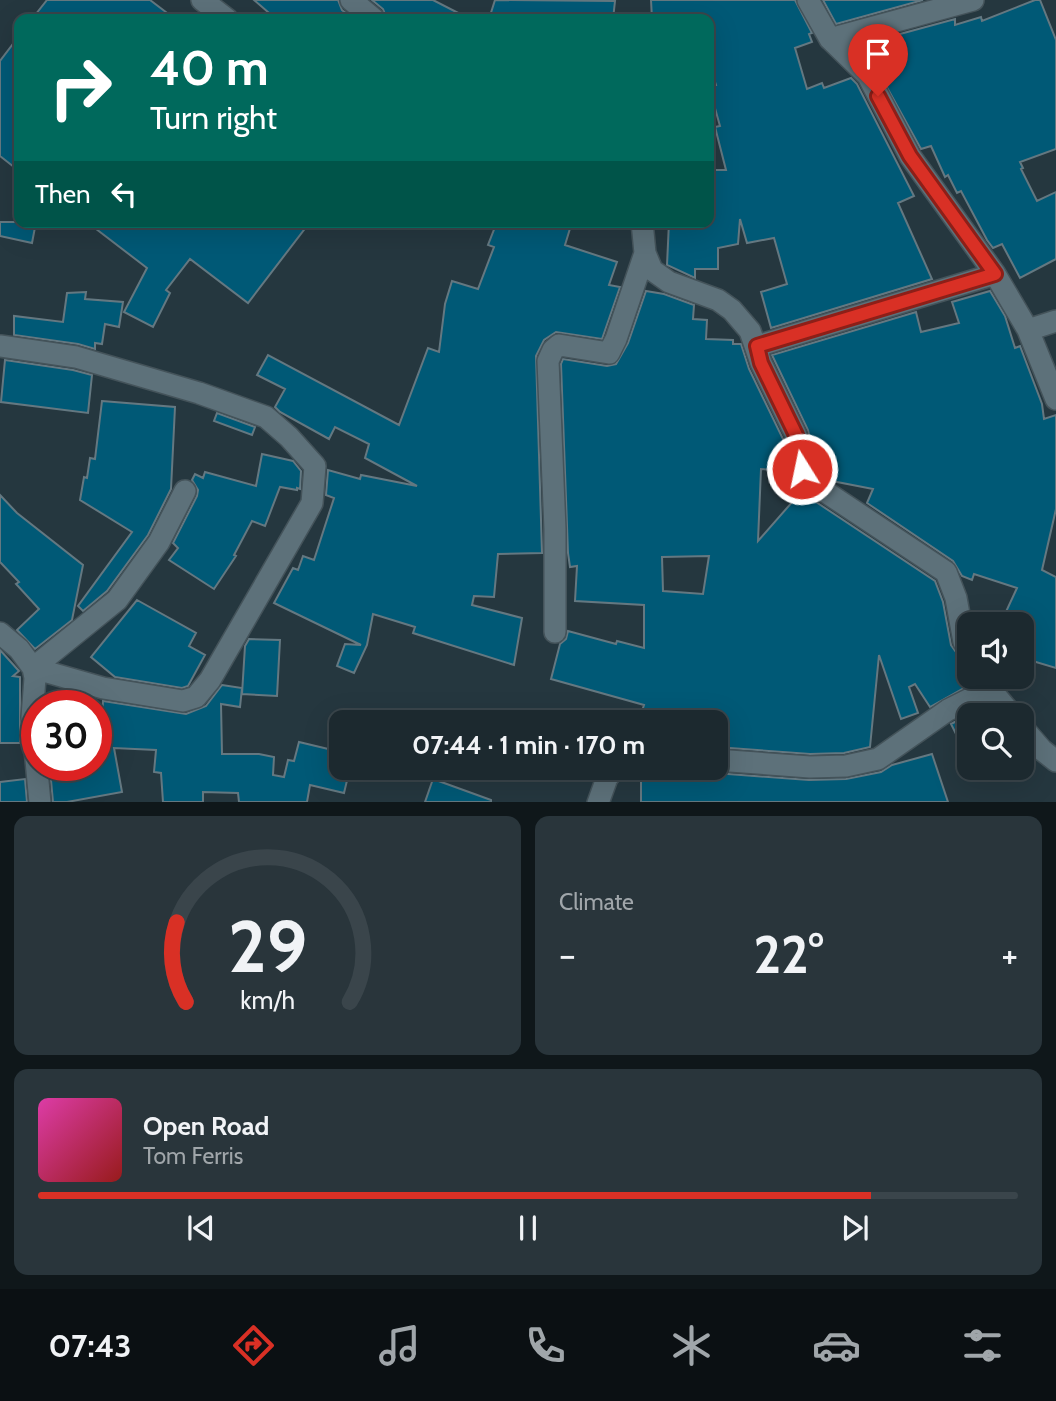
<!DOCTYPE html>
<html lang="en">
<head>
<meta charset="utf-8">
<style>
  body { margin:0; font-family:Cabin,sans-serif; background:#29353b; color:#f1f3f6; height:100vh; display:flex; flex-direction:column; font-size:26px; white-space:nowrap }
  * { box-sizing:border-box; margin:0 }
  p { font-size:23px; color:#a0a6aa }
  .icon { flex:none; width:38px; height:38px; fill:none; stroke:currentColor; stroke-width:2; stroke-linecap:round; stroke-linejoin:round }
  .map { position:relative; height:802px; overflow:hidden }
  .details { display:flex; flex-direction:column; gap:14px; padding:14px; background:#0f171a; flex:1 }
  .details>* { flex:none }
  .hud { position:absolute; left:14px; top:14px; width:700px; height:214px; border-radius:14px; box-shadow:0 7px 28px #0002,0 0 0 2px #3a454b; background:#00695c; color:#fff; overflow:hidden }
  .buttons { position:absolute; left:957px; top:612px; display:grid; gap:14px }
  .buttons a { display:grid; place-items:center; width:77px; height:77px; border-radius:14px; background:#1c292f; box-shadow:0 7px 28px #0002,0 0 0 2px #3a454b; font-size:35px }
  .speed { position:absolute; left:21px; top:690px; display:flex; gap:14px; font-size:35px; font-weight:700; text-align:center }
  .speed>* { display:grid; place-content:center; width:91px; height:91px; border-radius:50%; background:#1c292f; box-shadow:0 7px 28px #0002,0 0 0 2px #3a454b; line-height:1 }
  .speed .limit { border:10px solid #d22; background:#fff; color:#111 }
  .pin { position:absolute; display:grid; place-items:center; width:60px; height:60px; color:#fff; margin:-72px -30px; border-radius:50% 50% 50% 0; rotate:-45deg; box-shadow:0 0 7px #0007 }
  .pin .icon { rotate:45deg }
  .me { position:absolute; width:77px; margin:-38px; rotate:350deg; stroke-linejoin:round; filter:drop-shadow(0 0 5px #0008) }
  .turn { display:flex; align-items:center; gap:24px; height:147px; padding:0 21px; font-size:32px }
  .turn .icon { width:91px; height:91px; stroke-width:2.5 }
  .turn b { display:block; font-size:49px; line-height:60px }
  .then { display:flex; align-items:center; height:66px; padding:0 21px; background:#0003; gap:14px; font-size:26px }
  .big { font-size:52px; font-weight:700; line-height:1.1 }
  .details .card { flex:1; display:flex; flex-direction:column; justify-content:center; gap:10px; min-width:0; padding:0 24px; border-radius:14px; background:#29353b }
  .details .dial { align-items:center; gap:0 }
  .dial svg { height:182px; overflow:visible; fill:none; stroke:#3a454b; stroke-width:7; stroke-linecap:round; text-anchor:middle }
  .dial text { fill:#f1f3f6; stroke:none }
  .song { display:flex; align-items:center; gap:21px }
  .cover { width:84px; height:84px; border-radius:10px; background:linear-gradient(135deg,hsl(320 70% 55%),hsl(0 70% 35%)) }
  .played { height:7px; border-radius:4px; background:linear-gradient(90deg,#d93025 85%,#3a454b 85%) }
  .keys { display:flex; justify-content:space-around; direction:ltr }
  .heat { display:flex; justify-content:space-between; align-items:center; font-size:38px; direction:ltr }
  .details .tiles { flex:1; display:grid; gap:14px; grid-template-columns:1fr 1fr }
  .card:last-child { grid-column:span 2 }
  .trip { position:absolute; left:329px; top:710px; width:399px; height:70px; border-radius:14px; background:#1c292f; box-shadow:0 7px 28px #0002,0 0 0 2px #3a454b; font-weight:700; line-height:70px; text-align:center }
  .dock { display:flex; height:112px; justify-content:space-around; align-items:center; background:#0b1013; color:#a0a6aa }
  .dock .icon { width:49px; height:49px }
  .dock .active { color:#d93025 }
  .dock b { font-size:32px; color:#f1f3f6 }
  .map>svg:first-child { display:block }
</style>
</head>
<body>
<div class="map">
<svg width="1056" height="803" viewBox="0 0 1056 803">
  <rect width="100%" height="100%" fill="#25373f"/>
  <path fill="#005976" stroke="#647881" stroke-width="2" fill-rule="evenodd" d="M47,0h103l25,19h-143z
    M254,0h84l4,10 12,9h-78z
    M372,0h61l37,19h-83l-4,-10z
    M495,0l120,1 -2,18h-124z
    M651,0h144l17,33 -3,1 3,8 -17,6 12,41 15,-6 2,5 27,-10 6,6 57,112 -16,7 34,76 -161,49 -10,-36 26,-8 -13,-46 -27,5 -7,-24 -2,25 -20,4v21h-23v9l-28,-13 2,-43h40v-52h17l-11,-43 5,-1 -11,-39 7,-2 -7,-22v-46l-57,2z
    M823,0h100l-87,24z
    M1035,0h5l16,40v109l-36,13 3,6 -2,1 16,32 19,-9v67l-36,19 -18,-34 -9,4 -6,-8 -26,-49 -4,2 -9,-18 -3,2 -14,-31 -10,3 -47,-85 -7,-21 88,-24v6l26,-8 1,4z
    M19,36v135l-19,-15v-95z
    M0,222h36l-4,21 -32,-7z
    M87,222h223l-62,81 -58,-44 -24,31 4,3 -17,34 -29,-15 23,-44z
    M497,222h75l-7,23 52,17 -8,23 11,2 -18,52 -46,-7 -12,8 -8,16 6,197 -44,1 -4,43 -20,-1 -2,9 50,13 -8,47 -101,-32 2,-6 -42,-13 -6,31 -13,28 -17,-7 8,-22 16,1 -87,-42 19,-35 5,2 5,-14 11,4 20,-62 -8,-3 2,-25 32,9 1,-4 56,11 -52,-28 4,-14 -34,-17 -6,12 -49,-27 -5,-5 10,-18 -28,-14 11,-20 131,70 29,-77 11,4 6,-48 7,-23 26,8 16,-42 -6,-2z
    M646,291l18,3 30,11 -1,14 14,1 -1,19 27,1v4h8l8,25 34,70 6,33 -28,-3 -3,72 43,-49 134,89 8,21 8,43 12,17 8,22 -41,23 -15,-23 -6,3 9,26 -17,6 -22,-64 -9,92 -26,6 -34,1 -94,-7v-24h-78l6,-18 -93,-26 9,-35 6,-5 2,-8 48,13 1,-3 27,7v-43l-69,-4 2,-35 -7,1 -2,-14 -7,-189 2,-5 44,7 9,-2 12,-21zM709,556l-6,38 -40,-3 -1,-34z
    M990,291l15,25 10,32 5,-2 22,58 2,15 12,-4v94l-14,61 14,7v91l-30,-9 8,-29 -30,-14 13,-28 -43,-14 -2,6 -10,-4 -9,-15 -86,-58 6,-14 -41,-8 -15,-11 -9,-40 -36,-75 144,-43 5,20 38,-9 -7,-21z
    M86,292l-1,7 38,3 -4,25 -14,-3 -3,20 -7,-1v6l-17,-5 -64,-9v-19l49,6 4,-29z
    M5,360l68,10 19,5 -4,38 -87,-11z
    M102,401l73,6 -4,82 -23,46 -41,56 -24,20 -5,-5 54,-74 -52,-32 4,-23 3,1 3,-20 5,1z
    M217,413l38,14 -3,8 -38,-14z
    M262,454l31,7 8,10 -1,18 -3,-1v2l-17,-3 -15,39 -13,-5 -18,34 2,1 -22,33 -45,-29 9,-12 -5,-5 24,-47 1,-6 -6,-10 3,-6 8,4 2,-6 51,14z
    M0,495l17,18 66,52 -11,55 -37,29 -18,-19 22,-21 -23,-25 3,-2 -19,-20z
    M137,600l59,33 -7,13 16,9 -17,31 -6,2 -67,-11 -24,-20z
    M249,639l31,1 -3,56 -35,-2 3,-48z
    M0,650l19,21 -6,5 7,1v66h-20z
    M222,685l20,3 -2,19 -19,-3 1,50h37l15,3 -1,18 11,2 4,-17 6,1 5,-19 42,10v16h9l-6,25 -34,-8 -3,17h-68l-1,-9 -35,-1v10h-40l-2,-29 -7,-1 2,-22 -42,-2 8,44 -55,10h-14l-3,-33 26,-4h20v-4l4,-1 3,-59 83,13 20,-8z
    M981,708l-11,6v48l-19,-38z
    M932,754l16,48h-307v-33l53,3v-4h12l9,5 94,7 37,-1 35,-7 11,-7z
    M25,779l2,23h-27v-20z
    M433,779l58,21v2h-66z"/>
  <g fill="none" stroke-linecap="round" stroke-linejoin="round">
    <defs>
      <path id="street" d="M202,0l25,19
        M351,0l23,19
        M808,0l22,39 38,37 42,80 85,118 33,56 28,69
        M830,39l143,-39
        M642,222l3,31 7,17 17,12 49,18 14,10 18,21 11,32 35,72 6,34 4,10 140,93 10,26 8,44 6,9
        M1028,330l28,-9
        M0,346l76,11 123,36 67,24 23,20 26,29 -3,37 -102,177 -14,17 -13,4 -80,-13 -70,-20 -14,-19 -19,-16
        M757,346l238,-72
        M555,632v-103l-7,-168 5,-11 6,-5 50,8 7,-14 29,-86
        M984,677l6,12 23,27
        M1022,727l20,23 14,11
        M716,760l94,7 36,-1 32,-7 70,-49 42,-21
        M40,803l-8,-86 3,-39 -2,-10 84,-68 42,-58 26,-51
        M598,803l9,-25 8,-10"/>
    </defs>
    <use href="#street" stroke="#44535a" stroke-width="24"/>
    <use href="#street" stroke="#5d717a" stroke-width="21"/>
  </g>
  <g fill="none" stroke-linecap="round" stroke-linejoin="round">
    <defs>
      <path id="route" d="M802,469l-6,-34 -35,-72 -4,-17 238,-72 -85,-118 -32,-60"/>
    </defs>
    <use href="#route" stroke="#8d1f18" stroke-width="18"/>
    <use href="#route" stroke="#d93025" stroke-width="12"/>
  </g>
</svg>
<div class="buttons">
<a><svg class="icon" aria-label="sound" viewBox="0 0 24 24"><path d="M4 9h4l5-4v14l-5-4H4zM17 9q2 3 0 6"/></svg></a>
<a><svg class="icon" aria-label="search" viewBox="0 0 24 24"><circle cx="10" cy="10" r="6"/><path d="M15 15l6 6"/></svg></a>
</div>
<div class="speed"><div class="limit">30</div></div>
<div class="pin" style="left:878px;top:96px;background:#d93025"><svg class="icon" aria-label="arrive" viewBox="0 0 24 24"><path d="M6 21V4h12l-3 4 3 4H6"/></svg></div>
<svg class="me" style="left:802px;top:469px" viewBox="-20 -20 40 40"><circle r="17" fill="#d93025" stroke="#fff" stroke-width="3"/><path d="M0-11L8 9 0 5-8 9z" fill="#fff"/></svg>
<div class="trip">07:44 · 1 min · 170 m</div>
<div class="hud">
<div class="turn"><svg class="icon" aria-label="right" viewBox="0 0 24 24"><path d="M7 20v-9h11M14 6l5 5-5 5"/></svg><div><b>40 m</b>Turn right</div></div>
<div class="then">Then<svg class="icon" aria-label="left" viewBox="0 0 24 24"><path d="M17 20v-9H6M10 6l-5 5 5 5"/></svg></div>
</div>
</div>
<section class="details">
<div class="tiles">
<div class="card dial"><svg viewBox="0 0 100 80">
<path d="M14 69A42 42 0 1 1 86 69"/>
<path d="M14 69A42 42 0 0 1 10 34" stroke="#d93025"/>
<text x="50" y="56" font-size="32" font-weight="700">29</text>
<text x="50" y="72" font-size="11">km/h</text>
</svg></div>
<div class="card"><p>Climate</p>
<div class="heat"><a>−</a><b class="big">22°</b><a>+</a></div>
</div>
<div class="card">
<div class="song"><i class="cover"></i><div><b>Open Road</b><p>Tom Ferris</p></div></div>
<div class="played"></div>
<div class="keys"><svg class="icon" aria-label="previous" viewBox="0 0 24 24"><path d="M18 5L8 12l10 7zM5 5v14"/></svg><svg class="icon" aria-label="pause" viewBox="0 0 24 24"><path d="M8 5v14M16 5v14"/></svg><svg class="icon" aria-label="next" viewBox="0 0 24 24"><path d="M6 5l10 7-10 7zM19 5v14"/></svg></div>
</div>
</div>
</section>
<nav class="dock">
<b>07:43</b>
<svg class="icon active" aria-label="directions" viewBox="0 0 24 24"><path d="M12 3l9 9-9 9-9-9zM9 14v-3h6M13 9l2 2-2 2"/></svg>
<svg class="icon" aria-label="music" viewBox="0 0 24 24"><path d="M9 18V5l10-2v13"/><circle cx="6" cy="18" r="3"/><circle cx="16" cy="16" r="3"/></svg>
<svg class="icon" aria-label="phone" viewBox="0 0 24 24"><path d="M5 4h4l2 5-3 2q2 4 5 5l2-3 5 2v4C11 20 4 13 5 4z"/></svg>
<svg class="icon" aria-label="climate" viewBox="0 0 24 24"><path d="M12 3v18M4 7l16 10M4 17L20 7"/></svg>
<svg class="icon" aria-label="car" viewBox="0 0 24 24"><path d="M5 17H2v-5l4-1 3-4h7l3 4 3 1v5h-3M9 17h6M6 11h13"/><circle cx="7" cy="17" r="2"/><circle cx="17" cy="17" r="2"/></svg>
<svg class="icon" aria-label="filters" viewBox="0 0 24 24"><path d="M4 7h16M4 17h16"/><circle cx="9" cy="7" r="2"/><circle cx="15" cy="17" r="2"/></svg>
</nav>
</body>
</html>
